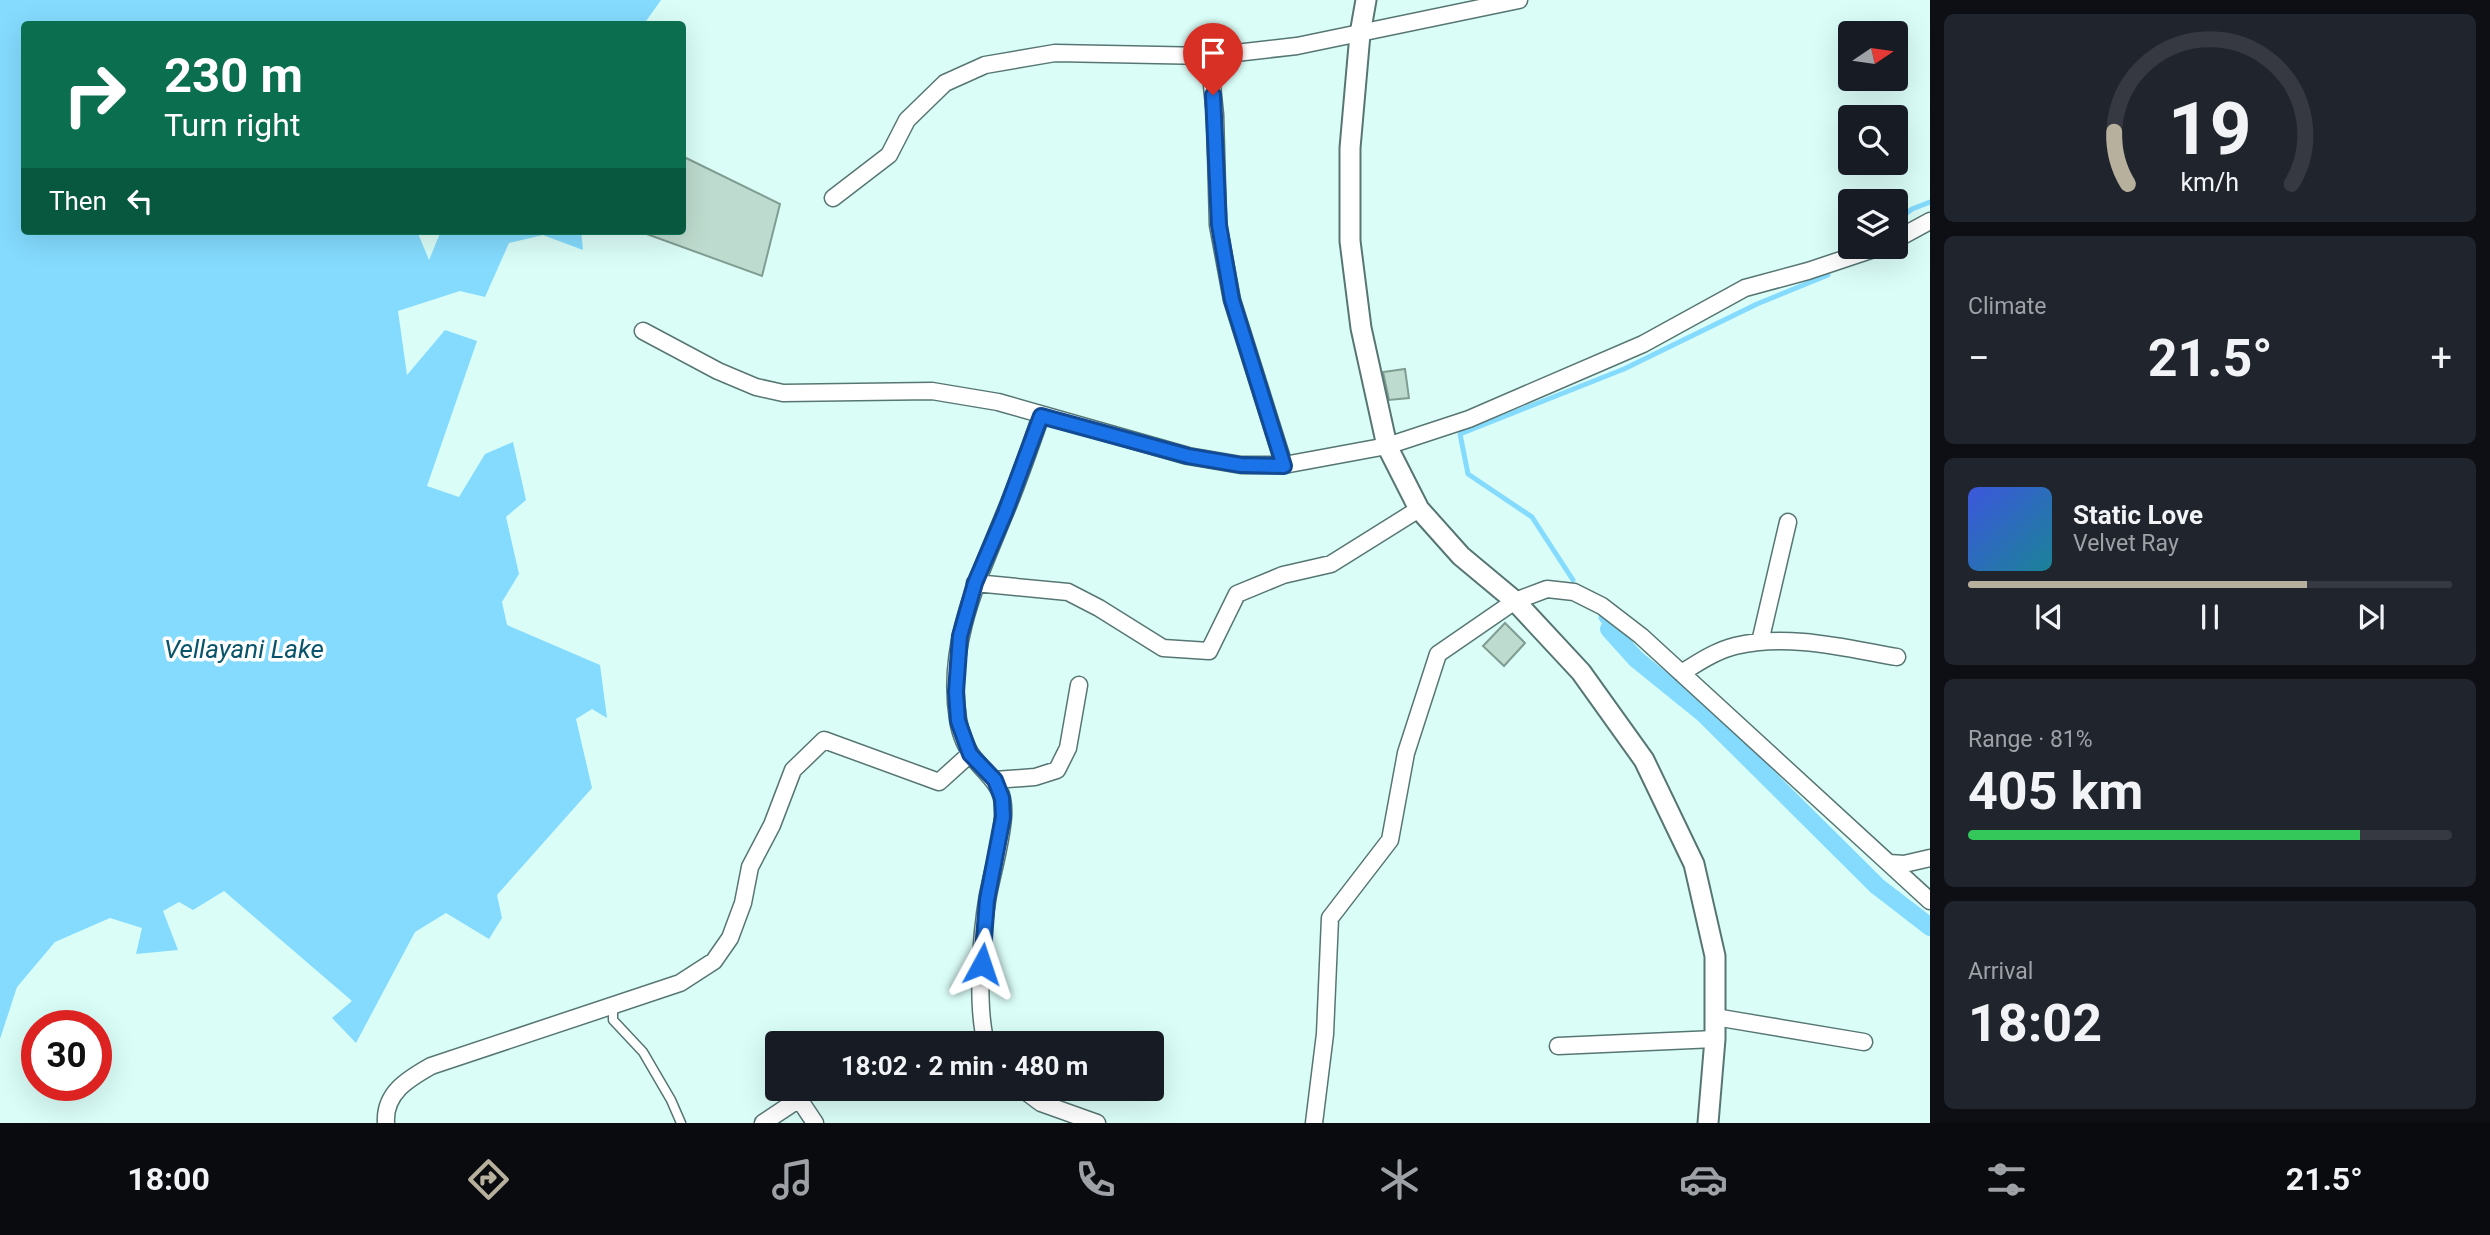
<!DOCTYPE html>
<html lang="en">
<head>
<meta charset="utf-8">
<style>
  body { margin:0; font-family:Roboto,sans-serif; background:#20242c; color:#f1f3f6; height:100vh; display:flex; flex-direction:column; font-size:26px; white-space:nowrap }
  * { box-sizing:border-box; margin:0 }
  p { font-size:23px; color:#9ea1a6 }
  .icon { flex:none; width:38px; height:38px; fill:none; stroke:currentColor; stroke-width:2; stroke-linecap:round; stroke-linejoin:round }
  .map { position:relative; flex:1; overflow:hidden }
  .side { display:flex; flex-direction:column; gap:14px; padding:14px; background:#0d0f14; width:560px }
  .side>* { flex:none }
  .top-card { position:absolute; left:21px; top:21px; width:665px; height:214px; border-radius:7px; box-shadow:0 7px 28px #0002; background:#0b6e4f; color:#fff; overflow:hidden }
  .needle { width:46px; rotate:77deg }
  .controls { position:absolute; left:1838px; top:21px; display:grid; gap:14px }
  .controls a { display:grid; place-items:center; width:70px; height:70px; border-radius:7px; background:#171b24; box-shadow:0 7px 28px #0002; font-size:35px }
  .speed { position:absolute; left:21px; top:1010px; display:flex; gap:14px; font-size:35px; font-weight:700; text-align:center }
  .speed>* { display:grid; place-content:center; width:91px; height:91px; border-radius:50%; background:#171b24; box-shadow:0 7px 28px #0002; line-height:1 }
  .speed .limit { border:10px solid #d22; background:#fff; color:#111 }
  .pin { position:absolute; display:grid; place-items:center; width:60px; height:60px; color:#fff; margin:-72px -30px; border-radius:50% 50% 50% 0; rotate:-45deg; box-shadow:0 0 7px #0007 }
  .pin .icon { rotate:45deg }
  .me { position:absolute; width:77px; margin:-38px; rotate:5deg; stroke-linejoin:round; filter:drop-shadow(0 0 5px #0008) }
  .turn { display:flex; align-items:center; gap:24px; height:147px; padding:0 28px; font-size:32px }
  .turn .icon { width:91px; height:91px; stroke-width:2.5 }
  .turn b { display:block; font-size:49px; line-height:60px }
  .then { display:flex; align-items:center; height:66px; padding:0 28px; background:#0003; gap:14px; font-size:26px }
  .big { font-size:52px; font-weight:700; line-height:1.1 }
  .side .widget { flex:1; display:flex; flex-direction:column; justify-content:center; gap:10px; min-width:0; padding:0 24px; border-radius:10px; background:#20242c }
  .side .dial { align-items:center; gap:0 }
  .dial svg { height:182px; overflow:visible; fill:none; stroke:#363941; stroke-width:7; stroke-linecap:round; text-anchor:middle }
  .dial text { fill:#f1f3f6; stroke:none }
  .song { display:flex; align-items:center; gap:21px }
  .cover { width:84px; height:84px; border-radius:10px; background:linear-gradient(135deg,hsl(230 70% 55%),hsl(190 70% 35%)) }
  .played { height:7px; border-radius:4px; background:linear-gradient(90deg,#b7b09c 70%,#363941 70%) }
  .keys { display:flex; justify-content:space-around; direction:ltr }
  .heat { display:flex; justify-content:space-between; align-items:center; font-size:38px; direction:ltr }
  .charge { height:10px; border-radius:5px; background:linear-gradient(90deg,#34c759 81%,#363941 0) }
  .trip { position:absolute; left:765px; top:1031px; width:399px; height:70px; border-radius:7px; background:#171b24; box-shadow:0 7px 28px #0002; font-weight:700; line-height:70px; text-align:center }
  .tab-bar { display:flex; height:112px; justify-content:space-around; align-items:center; background:#090b0e; color:#9ea1a6 }
  .tab-bar .icon { width:49px; height:49px }
  .tab-bar .selected { color:#b7b09c }
  .tab-bar b { font-size:32px; color:#f1f3f6 }
  main { display:flex; flex:1; min-height:0 }
  .map>svg:first-child { display:block }
</style>
</head>
<body>
<main>
<div class="map">
<svg width="1930" height="1123" viewBox="0 0 1930 1123">
  <rect width="100%" height="100%" fill="#dafdf8"/>
  <path fill="#84dbfe" d="M0,0h661l-17,24h-620v207h393l12,29 12,-29h140l2,19 -40,-15 -34,8 -24,54 -25,-6 -62,20 9,64 38,-45 32,11 -50,145 32,11 26,-43 28,-12 13,58 -20,17 13,57 -17,28 5,23 93,40 7,53 -15,-9 -16,10 16,69 -95,107 5,23 -13,21 -43,-26 -31,19 -59,111 -24,-25 20,-17 -128,-110 -31,19 -14,-8 -16,9 15,39 -42,4 6,-26 -32,-10 -55,24 -38,45 -17,52z"/>
  <g fill="none" stroke-linecap="round" stroke-linejoin="round">
    <path stroke="#84dbfe" stroke-width="5" d="M1895,222l17,-13 18,-7
      M1573,580l-41,-63 -64,-43 -8,-40 164,-65 133,-65 71,-29
      M1601,618l8,11"/>
    <path stroke="#84dbfe" stroke-width="18" d="M1609,629l27,30 68,55 173,172 53,41"/>
  </g>
  <path fill="#bddbce" stroke="#809d91" stroke-width="2" d="M682,156l98,48 -18,72 -118,-43 38,-2z
    M1405,369l4,29 -20,2 -6,-28z
    M1505,623l20,20 -21,23 -21,-20z"/>
  <g fill="none" stroke-linecap="round" stroke-linejoin="round">
    <defs>
      <path id="service" d="M613,1005v15l30,32 28,48 10,23"/>
      <path id="minor" d="M1209,56l6,59 3,110 14,75 52,165
        M833,198l56,-43 18,-35 38,-37 40,-18 70,-12 154,3 88,-10 222,-46
        M1895,240l35,-19
        M643,331l75,40 38,16 27,6 149,-2 66,11 190,54 53,9h43l103,-19 82,-27 174,-75 102,-56 63,-17 72,-24
        M975,583l93,9 31,16 64,40 46,3 28,-57 46,-19 48,-11 88,-55
        M1760,642l28,-120
        M1681,673c17,-10 34,-22 54,-27 52,-13 110,2 162,11
        M995,780l40,-3 22,-7 11,-22 11,-63
        M1889,863l15,1 26,-6
        M1715,1017l149,25
        M986,1043c-10,-37 -5,-109 2,-148 5,-25 13,-52 15,-78 2,-29 -9,-35 -26,-55 -10,-11 -17,-28 -19,-43 -12,-74 19,-137 46,-204 14,-32 25,-66 37,-99
        M1558,1046l157,-7
        M1021,1088l20,15 56,20
        M386,1123c-2,-30 22,-44 45,-57l249,-83 34,-22 16,-23 13,-35 7,-36 22,-42 21,-55 31,-30 115,42 31,-28
        M763,1123l36,-24 16,24
        M1314,1123l11,-89 5,-116 60,-78 16,-87 32,-99 77,-53 32,-12 27,3 28,14 39,30 289,265"/>
      <path id="tertiary" d="M1366,0l-6,34 -10,114v93l11,87 26,118 32,63 42,47 54,45 66,71 63,88 50,104 21,92v83l-7,84"/>
    </defs>
    <use href="#service" stroke="#577673" stroke-width="11"/>
    <use href="#minor" stroke="#577673" stroke-width="19"/>
    <use href="#tertiary" stroke="#577673" stroke-width="23"/>
    <use href="#service" stroke="#fff" stroke-width="8"/>
    <use href="#minor" stroke="#fff" stroke-width="16"/>
    <use href="#tertiary" stroke="#fff" stroke-width="19"/>
  </g>
  <g fill="none" stroke-linecap="round" stroke-linejoin="round">
    <defs>
      <path id="route" d="M982,964l5,-64 16,-83 -1,-19 -7,-18 -25,-26 -12,-33 -2,-29 4,-56 15,-53 30,-70 36,-97 147,40 53,9 43,1 -52,-166 -13,-75 -6,-130"/>
    </defs>
    <use href="#route" stroke="#114b97" stroke-width="18"/>
    <use href="#route" stroke="#1a73e8" stroke-width="12"/>
  </g>
  <g text-anchor="middle" stroke-width="7" stroke-linejoin="round" paint-order="stroke">
    <g font-size="26" font-style="italic" fill="#09546b" stroke="#fff">
      <text x="244" y="658">Vellayani Lake</text>
    </g>
  </g>
</svg>
<div class="controls">
<a><svg class="needle" viewBox="-14 -14 28 28"><path d="M0-13l5 13h-10z" fill="#e53935"/><path d="M0 13l5-13h-10z" fill="#9ea1a6"/></svg></a>
<a><svg class="icon" aria-label="search" viewBox="0 0 24 24"><circle cx="10" cy="10" r="6"/><path d="M15 15l6 6"/></svg></a>
<a><svg class="icon" aria-label="layers" viewBox="0 0 24 24"><path d="M12 4l9 5-9 5-9-5zM3 14l9 5 9-5"/></svg></a>
</div>
<div class="speed"><div class="limit">30</div></div>
<div class="pin" style="left:1213px;top:95px;background:#d93025"><svg class="icon" aria-label="arrive" viewBox="0 0 24 24"><path d="M6 21V4h12l-3 4 3 4H6"/></svg></div>
<svg class="me" style="left:982px;top:964px" viewBox="-20 -20 40 40"><path d="M0-17L14 15 0 8-14 15z" fill="#1a73e8" stroke="#fff" stroke-width="4"/></svg>
<div class="trip">18:02 · 2 min · 480 m</div>
<div class="top-card">
<div class="turn"><svg class="icon" aria-label="right" viewBox="0 0 24 24"><path d="M7 20v-9h11M14 6l5 5-5 5"/></svg><div><b>230 m</b>Turn right</div></div>
<div class="then">Then<svg class="icon" aria-label="left" viewBox="0 0 24 24"><path d="M17 20v-9H6M10 6l-5 5 5 5"/></svg></div>
</div>
</div>
<section class="side">
<div class="widget dial"><svg viewBox="0 0 100 80">
<path d="M14 69A42 42 0 1 1 86 69"/>
<path d="M14 69A42 42 0 0 1 8 46" stroke="#b7b09c"/>
<text x="50" y="56" font-size="32" font-weight="700">19</text>
<text x="50" y="72" font-size="11">km/h</text>
</svg></div>
<div class="widget"><p>Climate</p>
<div class="heat"><a>−</a><b class="big">21.5°</b><a>+</a></div>
</div>
<div class="widget">
<div class="song"><i class="cover"></i><div><b>Static Love</b><p>Velvet Ray</p></div></div>
<div class="played"></div>
<div class="keys"><svg class="icon" aria-label="previous" viewBox="0 0 24 24"><path d="M18 5L8 12l10 7zM5 5v14"/></svg><svg class="icon" aria-label="pause" viewBox="0 0 24 24"><path d="M8 5v14M16 5v14"/></svg><svg class="icon" aria-label="next" viewBox="0 0 24 24"><path d="M6 5l10 7-10 7zM19 5v14"/></svg></div>
</div>
<div class="widget"><p>Range · 81%</p><b class="big">405 km</b><div class="charge"></div></div>
<div class="widget"><p>Arrival</p><b class="big">18:02</b></div>
</section>
</main>
<nav class="tab-bar">
<b>18:00</b>
<svg class="icon selected" aria-label="directions" viewBox="0 0 24 24"><path d="M12 3l9 9-9 9-9-9zM9 14v-3h6M13 9l2 2-2 2"/></svg>
<svg class="icon" aria-label="music" viewBox="0 0 24 24"><path d="M9 18V5l10-2v13"/><circle cx="6" cy="18" r="3"/><circle cx="16" cy="16" r="3"/></svg>
<svg class="icon" aria-label="phone" viewBox="0 0 24 24"><path d="M5 4h4l2 5-3 2q2 4 5 5l2-3 5 2v4C11 20 4 13 5 4z"/></svg>
<svg class="icon" aria-label="climate" viewBox="0 0 24 24"><path d="M12 3v18M4 7l16 10M4 17L20 7"/></svg>
<svg class="icon" aria-label="car" viewBox="0 0 24 24"><path d="M5 17H2v-5l4-1 3-4h7l3 4 3 1v5h-3M9 17h6M6 11h13"/><circle cx="7" cy="17" r="2"/><circle cx="17" cy="17" r="2"/></svg>
<svg class="icon" aria-label="filters" viewBox="0 0 24 24"><path d="M4 7h16M4 17h16"/><circle cx="9" cy="7" r="2"/><circle cx="15" cy="17" r="2"/></svg>
<b>21.5°</b>
</nav>
</body>
</html>
